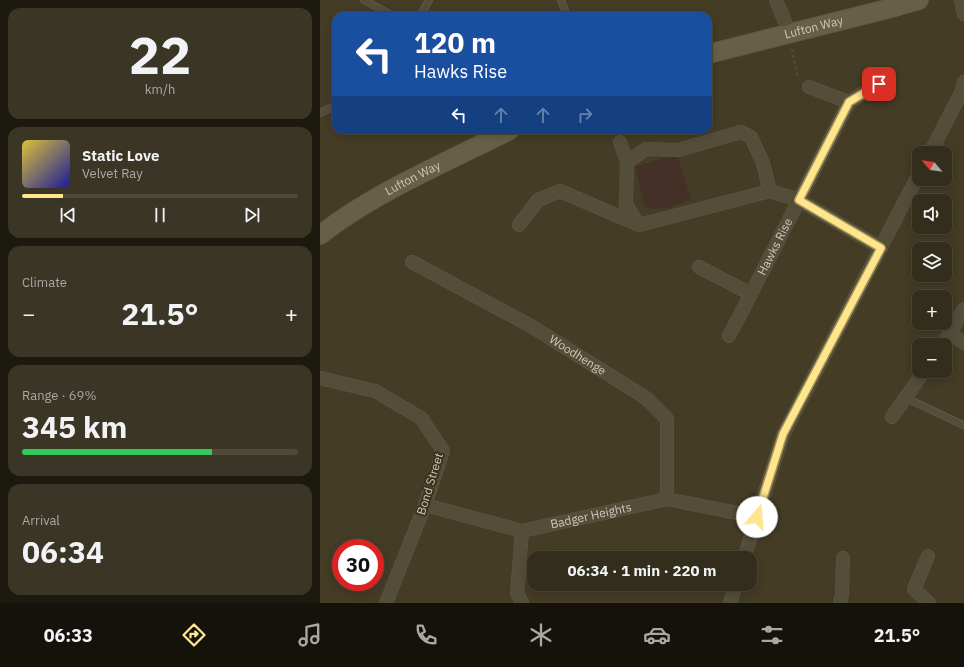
<!DOCTYPE html>
<html lang="en">
<head>
<meta charset="utf-8">
<style>
  body { margin:0; font-family:"IBM Plex Sans",sans-serif; background:#3b3525; color:#f1f3f6; height:100vh; display:flex; flex-direction:column; font-size:15px; white-space:nowrap }
  * { box-sizing:border-box; margin:0 }
  p { font-size:13px; color:#a9a8a3 }
  .icon { flex:none; width:22px; height:22px; fill:none; stroke:currentColor; stroke-width:2; stroke-linecap:round; stroke-linejoin:round }
  .map { position:relative; flex:1; overflow:hidden }
  .panel { display:flex; flex-direction:column; gap:8px; padding:8px; background:#1c190f; width:320px }
  .panel>* { flex:none }
  .top-card { position:absolute; left:12px; top:12px; width:380px; height:122px; border-radius:12px; box-shadow:0 2px 10px #0003,0 0 0 1px #4e493b; background:#1a4fa0; color:#fff; overflow:hidden }
  .needle { width:26px; rotate:299deg }
  .buttons { position:absolute; left:592px; top:146px; display:grid; gap:8px }
  .buttons a { display:grid; place-items:center; width:40px; height:40px; border-radius:8px; background:#332d1c; box-shadow:0 2px 10px #0003,0 0 0 1px #4e493b; font-size:20px }
  .speed { position:absolute; left:12px; top:539px; display:flex; gap:8px; font-size:20px; font-weight:700; text-align:center }
  .speed>* { display:grid; place-content:center; width:52px; height:52px; border-radius:50%; background:#332d1c; box-shadow:0 2px 10px #0003,0 0 0 1px #4e493b; line-height:1 }
  .speed .limit { border:6px solid #d22; background:#fff; color:#111 }
  .pin { position:absolute; display:grid; place-items:center; width:34px; height:34px; color:#fff; margin:-17px; border-radius:8px; box-shadow:0 2px 6px #0006 }
  .me { position:absolute; width:44px; margin:-22px; rotate:18deg; stroke-linejoin:round; filter:drop-shadow(0 0 3px #0008) }
  .turn { display:flex; align-items:center; gap:14px; height:84px; padding:0 16px; font-size:18px }
  .turn .icon { width:52px; height:52px; stroke-width:2.5 }
  .turn b { display:block; font-size:28px; line-height:34px }
  .lanes { display:flex; align-items:center; height:38px; padding:0 16px; background:#0003; justify-content:center; gap:20px; direction:ltr }
  .lanes .off { opacity:.35 }
  .big { font-size:30px; font-weight:800; line-height:1.1 }
  .panel .card { flex:1; display:flex; flex-direction:column; justify-content:center; gap:6px; min-width:0; padding:0 14px; border-radius:12px; background:#3b3525 }
  .panel .dial { align-items:center; gap:0 }
  .dial b { font-size:52px; line-height:1 }
  .song { display:flex; align-items:center; gap:12px }
  .cover { width:48px; height:48px; border-radius:6px; background:linear-gradient(135deg,hsl(50 70% 55%),hsl(240 70% 35%)) }
  .played { height:4px; border-radius:2px; background:linear-gradient(90deg,#ffe58b 15%,#4e493b 15%) }
  .keys { display:flex; justify-content:space-around; direction:ltr }
  .heat { display:flex; justify-content:space-between; align-items:center; font-size:22px; direction:ltr }
  .charge { height:6px; border-radius:3px; background:linear-gradient(90deg,#34c759 69%,#4e493b 0) }
  .trip { position:absolute; left:207px; top:551px; width:230px; height:40px; border-radius:12px; background:#332d1c; box-shadow:0 2px 10px #0003,0 0 0 1px #4e493b; font-weight:800; line-height:40px; text-align:center }
  .tabs { display:flex; height:64px; justify-content:space-around; align-items:center; background:#14120b; color:#a9a8a3 }
  .tabs .icon { width:28px; height:28px }
  .tabs .active { color:#ffe58b }
  .tabs b { font-size:18px; color:#f1f3f6 }
  main { display:flex; flex:1; min-height:0 }
  .map>svg:first-child { display:block }
</style>
</head>
<body>
<main>
<section class="panel">
<div class="card dial"><b>22</b><p>km/h</p></div>
<div class="card">
<div class="song"><i class="cover"></i><div><b>Static Love</b><p>Velvet Ray</p></div></div>
<div class="played"></div>
<div class="keys"><svg class="icon" aria-label="previous" viewBox="0 0 24 24"><path d="M18 5L8 12l10 7zM5 5v14"/></svg><svg class="icon" aria-label="pause" viewBox="0 0 24 24"><path d="M8 5v14M16 5v14"/></svg><svg class="icon" aria-label="next" viewBox="0 0 24 24"><path d="M6 5l10 7-10 7zM19 5v14"/></svg></div>
</div>
<div class="card"><p>Climate</p>
<div class="heat"><a>−</a><b class="big">21.5°</b><a>+</a></div>
</div>
<div class="card"><p>Range · 69%</p><b class="big">345 km</b><div class="charge"></div></div>
<div class="card"><p>Arrival</p><b class="big">06:34</b></div>
</section>
<div class="map">
<svg width="644" height="603" viewBox="0 0 644 603">
  <rect width="100%" height="100%" fill="#443c25"/>
  <path fill="#453027" d="M357,154l14,46 -24,8 -17,1 -5,-3 -10,-39z"/>
  <g fill="none" stroke-linecap="round" stroke-linejoin="round">
    <defs>
      <path id="lane" d="M44,0l29,16
        M241,0l6,16
        M100,16l9,-16
        M0,113l16,-8
        M586,398l57,27"/>
      <g id="street">
        <path d="M456,0l14,34"/>
        <path d="M641,0l3,14"/>
        <path d="M489,87l40,15 30,-19"/>
        <path d="M300,142l7,20"/>
        <path d="M610,153l32,-62 2,-9"/>
        <path d="M199,225l19,-25 22,-9 79,34 131,-34 29,9 82,48"/>
        <path d="M319,225l-13,-20 1,-43 19,-13 32,1 63,-18 10,5 12,26 7,28"/>
        <path id="s1" d="M92,262l119,64 115,72 21,21v80"/>
        <path d="M379,267l52,27 -22,42"/>
        <path id="s2" d="M431,294l98,-192"/>
        <path d="M630,333l14,10"/>
        <path d="M622,345l22,-36"/>
        <path d="M0,378l55,13 46,27 22,33 -18,54 -39,98"/>
        <path d="M572,417l32,-46"/>
        <path id="s3" d="M105,505l97,26 145,-32 90,18"/>
        <path d="M608,556l-14,33 15,14"/>
        <path d="M424,558l39,-123 136,-261"/>
        <path d="M202,603l-5,-10 5,-62"/>
        <path d="M410,603l6,-19"/>
        <path d="M520,603l2,-8 1,-37"/>
      </g>
      <g id="secondary">
        <path id="s4" d="M388,54l187,-47 24,-7"/>
        <path id="s5" d="M0,235c55,-43 127,-73 190,-105"/>
      </g>
    </defs>
    <use href="#lane" stroke="#605a46" stroke-width="8"/>
    <use href="#street" stroke="#605a46" stroke-width="14"/>
    <use href="#secondary" stroke="#605a46" stroke-width="20"/>
    <path stroke="#5d4841" stroke-width="2.5" stroke-dasharray="3 3" stroke-linecap="butt" d="M472,49l6,30"/>
    <use href="#lane" stroke="#544d3a" stroke-width="6"/>
    <use href="#street" stroke="#544d3a" stroke-width="13"/>
    <use href="#secondary" stroke="#676047" stroke-width="18"/>
  </g>
  <g fill="none" stroke-linecap="round" stroke-linejoin="round">
    <defs>
      <path id="route" d="M437,517l26,-83 98,-186 -82,-48 50,-98 30,-18"/>
    </defs>
    <use href="#route" stroke="#a6955a" stroke-width="10"/>
    <use href="#route" stroke="#ffe58b" stroke-width="7"/>
  </g>
  <g text-anchor="middle" stroke-width="4" stroke-linejoin="round" paint-order="stroke">
    <g font-size="12" fill="#cdc8b7" stroke="#39331e">
      <text dy="4" stroke="none"><textPath href="#s4" startOffset="109">Lufton Way</textPath></text>
      <text dy="4" stroke="none"><textPath href="#s5" startOffset="109">Lufton Way</textPath></text>
      <text dy="4" stroke="none"><textPath href="#s2" startOffset="53">Hawks Rise</textPath></text>
      <text dy="4" stroke="none"><textPath href="#s1" startOffset="190">Woodhenge</textPath></text>
      <text transform="translate(110 484) rotate(-73)" y="4">Bond Street</text>
      <text dy="4" stroke="none"><textPath href="#s3" startOffset="171">Badger Heights</textPath></text>
    </g>
  </g>
</svg>
<div class="buttons">
<a><svg class="needle" viewBox="-14 -14 28 28"><path d="M0-13l5 13h-10z" fill="#e53935"/><path d="M0 13l5-13h-10z" fill="#a9a8a3"/></svg></a>
<a><svg class="icon" aria-label="sound" viewBox="0 0 24 24"><path d="M4 9h4l5-4v14l-5-4H4zM17 9q2 3 0 6"/></svg></a>
<a><svg class="icon" aria-label="layers" viewBox="0 0 24 24"><path d="M12 4l9 5-9 5-9-5zM3 14l9 5 9-5"/></svg></a>
<a>+</a>
<a>−</a>
</div>
<div class="speed"><div class="limit">30</div></div>
<div class="pin" style="left:559px;top:84px;background:#d93025"><svg class="icon" aria-label="arrive" viewBox="0 0 24 24"><path d="M6 21V4h12l-3 4 3 4H6"/></svg></div>
<svg class="me" style="left:437px;top:517px" viewBox="-20 -20 40 40"><circle r="19" fill="#fff"/><path d="M0-13L10 11 0 6-10 11z" fill="#ffe58b"/></svg>
<div class="trip">06:34 · 1 min · 220 m</div>
<div class="top-card">
<div class="turn"><svg class="icon" aria-label="left" viewBox="0 0 24 24"><path d="M17 20v-9H6M10 6l-5 5 5 5"/></svg><div><b>120 m</b>Hawks Rise</div></div>
<div class="lanes"><svg class="icon" aria-label="left" viewBox="0 0 24 24"><path d="M17 20v-9H6M10 6l-5 5 5 5"/></svg><svg class="icon off" aria-label="ahead" viewBox="0 0 24 24"><path d="M12 20V5M6 11l6-6 6 6"/></svg><svg class="icon off" aria-label="ahead" viewBox="0 0 24 24"><path d="M12 20V5M6 11l6-6 6 6"/></svg><svg class="icon off" aria-label="right" viewBox="0 0 24 24"><path d="M7 20v-9h11M14 6l5 5-5 5"/></svg></div>
</div>
</div>
</main>
<nav class="tabs">
<b>06:33</b>
<svg class="icon active" aria-label="directions" viewBox="0 0 24 24"><path d="M12 3l9 9-9 9-9-9zM9 14v-3h6M13 9l2 2-2 2"/></svg>
<svg class="icon" aria-label="music" viewBox="0 0 24 24"><path d="M9 18V5l10-2v13"/><circle cx="6" cy="18" r="3"/><circle cx="16" cy="16" r="3"/></svg>
<svg class="icon" aria-label="phone" viewBox="0 0 24 24"><path d="M5 4h4l2 5-3 2q2 4 5 5l2-3 5 2v4C11 20 4 13 5 4z"/></svg>
<svg class="icon" aria-label="climate" viewBox="0 0 24 24"><path d="M12 3v18M4 7l16 10M4 17L20 7"/></svg>
<svg class="icon" aria-label="car" viewBox="0 0 24 24"><path d="M5 17H2v-5l4-1 3-4h7l3 4 3 1v5h-3M9 17h6M6 11h13"/><circle cx="7" cy="17" r="2"/><circle cx="17" cy="17" r="2"/></svg>
<svg class="icon" aria-label="filters" viewBox="0 0 24 24"><path d="M4 7h16M4 17h16"/><circle cx="9" cy="7" r="2"/><circle cx="15" cy="17" r="2"/></svg>
<b>21.5°</b>
</nav>
</body>
</html>
